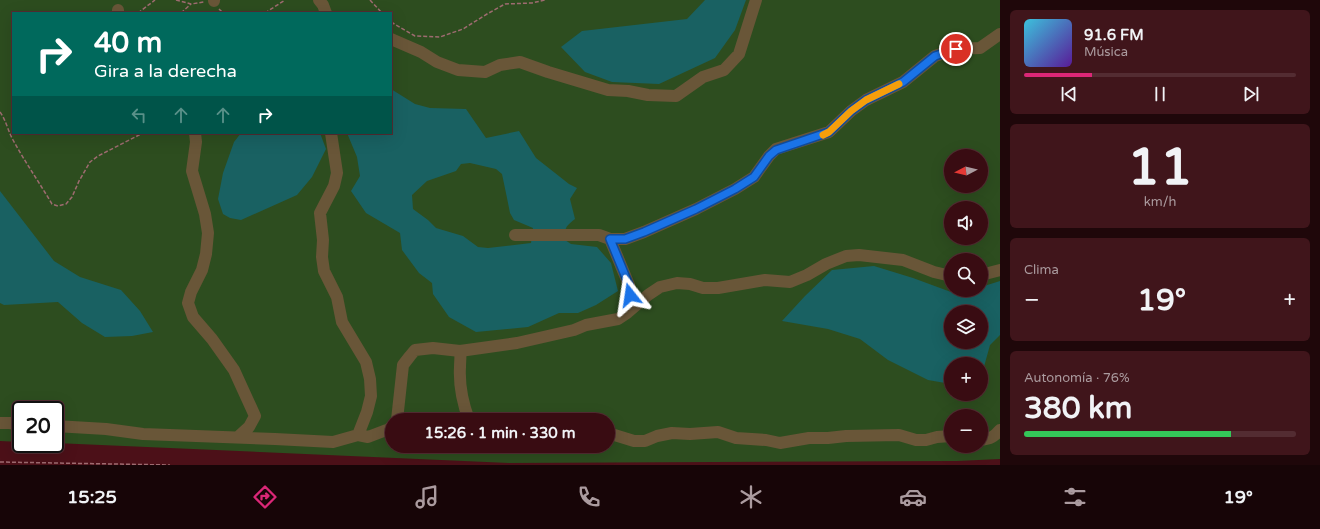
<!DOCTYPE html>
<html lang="es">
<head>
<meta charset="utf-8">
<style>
  body { margin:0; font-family:"Varela Round",sans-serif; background:#40151b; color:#f1f3f6; height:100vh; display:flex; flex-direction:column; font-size:15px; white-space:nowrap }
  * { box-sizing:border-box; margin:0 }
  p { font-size:13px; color:#ab9b9f }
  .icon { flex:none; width:22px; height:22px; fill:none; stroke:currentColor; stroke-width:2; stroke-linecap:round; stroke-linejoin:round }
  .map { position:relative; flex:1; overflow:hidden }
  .panel { display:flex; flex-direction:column; gap:10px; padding:10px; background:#1f070a; width:320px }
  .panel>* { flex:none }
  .top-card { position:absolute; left:12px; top:12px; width:380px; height:122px; border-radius:0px; box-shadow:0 4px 16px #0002,0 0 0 1px #532c32; background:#00695c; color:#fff; overflow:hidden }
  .needle { width:26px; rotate:263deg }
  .buttons { position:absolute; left:944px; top:149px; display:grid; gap:8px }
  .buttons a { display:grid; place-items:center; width:44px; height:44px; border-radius:50%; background:#390c12; box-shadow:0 4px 16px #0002,0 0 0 1px #532c32; font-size:20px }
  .speed { position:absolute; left:12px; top:401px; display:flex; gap:8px; font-size:20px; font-weight:700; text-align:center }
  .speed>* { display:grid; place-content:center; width:52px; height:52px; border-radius:50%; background:#390c12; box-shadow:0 4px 16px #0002,0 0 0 1px #532c32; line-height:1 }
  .speed .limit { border:2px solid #111; border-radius:6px; background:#fff; color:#111 }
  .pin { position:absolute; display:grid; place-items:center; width:34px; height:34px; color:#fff; margin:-17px; border:2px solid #fff; border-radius:50%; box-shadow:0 1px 4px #0007 }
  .me { position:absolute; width:44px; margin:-22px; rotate:345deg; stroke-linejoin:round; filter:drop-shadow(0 0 3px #0008) }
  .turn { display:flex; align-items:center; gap:14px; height:84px; padding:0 16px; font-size:18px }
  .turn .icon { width:52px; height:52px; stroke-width:2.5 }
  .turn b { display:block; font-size:28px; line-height:34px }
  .lanes { display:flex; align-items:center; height:38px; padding:0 16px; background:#0003; justify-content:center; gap:20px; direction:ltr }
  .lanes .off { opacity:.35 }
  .big { font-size:30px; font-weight:700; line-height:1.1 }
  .panel .widget { flex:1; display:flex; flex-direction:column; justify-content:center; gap:6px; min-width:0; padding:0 14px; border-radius:6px; background:#40151b }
  .panel .dial { align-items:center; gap:0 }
  .dial b { font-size:52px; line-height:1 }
  .song { display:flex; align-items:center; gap:12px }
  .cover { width:48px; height:48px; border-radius:6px; background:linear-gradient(135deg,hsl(190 70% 55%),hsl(270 70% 35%)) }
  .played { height:4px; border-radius:2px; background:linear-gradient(90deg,#db2777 25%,#532c32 25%) }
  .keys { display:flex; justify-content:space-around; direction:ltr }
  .heat { display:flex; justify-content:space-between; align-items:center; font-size:22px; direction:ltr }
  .charge { height:6px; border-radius:3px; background:linear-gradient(90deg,#34c759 76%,#532c32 0) }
  .trip { position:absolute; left:385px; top:413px; width:230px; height:40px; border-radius:20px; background:#390c12; box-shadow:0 4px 16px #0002,0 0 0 1px #532c32; font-weight:700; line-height:40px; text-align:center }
  .tabs { display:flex; height:64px; justify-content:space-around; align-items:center; background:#170507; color:#ab9b9f }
  .tabs .icon { width:28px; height:28px }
  .tabs .selected { color:#db2777 }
  .tabs b { font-size:18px; color:#f1f3f6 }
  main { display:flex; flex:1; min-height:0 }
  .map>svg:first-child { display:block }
</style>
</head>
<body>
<main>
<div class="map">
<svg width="1000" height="465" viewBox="0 0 1000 465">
  <rect width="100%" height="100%" fill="#4c1018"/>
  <path fill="#2d4d1f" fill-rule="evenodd" d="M0,0h1000v459l-43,2 -448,2 -454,-20v-33h-34v32l-21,-1zM13,13h378v120h-378zM951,156h30v30h-30zM951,208h30v30h-30zM951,260h30v30h-30zM951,312h30v30h-30zM951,364h30v30h-30zM951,416h30v30h-30zM392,420h216v26h-216z"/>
  <path fill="#196162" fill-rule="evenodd" d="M705,0h41l-11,30 -20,28 -56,26 -47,-2 -27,-10 -24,-25 21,-16 105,-12z
    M391,89l24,15 15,4 36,1 20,29 33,-7 17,27 33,26 8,4 -7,11 5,20c-9,7 -11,9 -10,21l6,4 26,3 14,16 7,28 -22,14 -18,8h-19l-31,14 -52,5 -27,-15 -16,-23 -1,-11 -13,-10 -17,-23 -2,-17 -34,-20 -15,-22 9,-15 -3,-19 -10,-24h44zM470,163l26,6 6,5 5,24 3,15 4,7 19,8 -2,15 -43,5 -10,-1 -15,-11 -27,-8 -8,-8 -15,-11 -1,-14 15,-14 29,-10 5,-7z
    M241,133h79l6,16 -14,28 -15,18 -56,25 -11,-2 -7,-4 -5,-15 5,-26 11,-31z
    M0,191l54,70 26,16 41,13 19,21 13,21 -21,4 -27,1 -23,-14 -24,-21 -54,3 -4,-2z
    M874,266l39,12 38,14 12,-2h18v-3l19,-6v54l-10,10 -8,29 -1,1v-11h-30v20l-23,-4 -40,-20 -28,-21 -32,-10 -46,-8 23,-25 27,-26zM951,312h30v30h-30z"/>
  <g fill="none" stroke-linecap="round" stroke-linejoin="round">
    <path stroke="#9e6b70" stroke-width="1.5" stroke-dasharray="4 2" stroke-linecap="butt" d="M176,0l15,4 13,-2
      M370,0l12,13
      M219,9l4,4
      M138,13l17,-13
      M181,13l10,-9
      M265,13l20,-13
      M391,22l24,14 25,1 23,-8 24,-15 18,-10 27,-1 13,-3
      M0,112c6,8 8,19 13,28 12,22 26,42 39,64l6,2 8,-2 6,-7 7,-16 11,-19 8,-6 45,-23
      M0,462l170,3"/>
    <path stroke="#695638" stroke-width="12" d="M319,0l4,5 3,8
      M214,1v-1
      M118,10v3
      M391,39l30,13 16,10 21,8 27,2 15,-7 20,-3 28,10 60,18 20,1 20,4 28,1 27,-19 21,-7 15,-16 17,-54
      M195,133l1,9 -4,29 13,43 3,19 -2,21 -4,16 -11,22 -3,11 5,14 19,22 22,31 21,46 -6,11 -11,10
      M331,133l6,40 -3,13 -14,27 3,27 -1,17 2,14 13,26 5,25 24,40 4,17 1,17 -4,16 -9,23 10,2 21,-8 3,-3
      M515,235h84l11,4 19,46 2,19 -4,9
      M610,239h15l19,-7 52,-23 39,-20 19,-12 15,-21 7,-7 53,-17 22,-21 15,-11 37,-18 32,-26 21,-7 24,-1 20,-14
      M981,275l19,-5
      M460,351c1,5 0,10 0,16 -1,17 3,37 9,53
      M397,420l6,-55 7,-9 5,-6 18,-2 27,3 57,-8 57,-13 12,-5 32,-6 9,-6 21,-18 12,-8 17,-4 13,1 13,4h15l47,-8 25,2 17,-7 19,-11 20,-8 13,-1 44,5 31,12 17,4
      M0,423h10l11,2
      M55,426l51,3 37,5 132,5 58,3 25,-7
      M608,433l26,8h11l12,-5 15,-3 18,1 28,-2 18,6 30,2 14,3 29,-5h19l18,-2 53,-1 17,5h10l11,-3 14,-1
      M981,440c9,-1 13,-3 19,-10"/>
  </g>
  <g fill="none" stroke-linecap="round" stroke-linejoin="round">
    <defs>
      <path id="route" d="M630,295l-1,-10 -19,-46h15l19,-7 52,-23 39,-20 19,-12 15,-21 7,-6 53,-18 22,-21 15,-11 37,-18 32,-26 21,-7"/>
    </defs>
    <use href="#route" stroke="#114b97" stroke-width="10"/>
    <use href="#route" stroke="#1a73e8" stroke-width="7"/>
    <path stroke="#f59e0b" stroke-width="7" d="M823,135l6,-3 22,-21 15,-11 33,-16"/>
  </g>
</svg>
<div class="buttons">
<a><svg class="needle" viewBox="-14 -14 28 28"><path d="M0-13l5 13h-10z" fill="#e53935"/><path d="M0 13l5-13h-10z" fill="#ab9b9f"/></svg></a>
<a><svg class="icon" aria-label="sound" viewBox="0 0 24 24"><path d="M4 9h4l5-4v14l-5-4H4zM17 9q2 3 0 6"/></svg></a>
<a><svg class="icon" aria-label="search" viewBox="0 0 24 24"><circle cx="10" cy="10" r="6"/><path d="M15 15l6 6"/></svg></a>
<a><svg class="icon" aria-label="layers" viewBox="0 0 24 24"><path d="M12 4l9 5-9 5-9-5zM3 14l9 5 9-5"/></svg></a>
<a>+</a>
<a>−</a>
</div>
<div class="speed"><div class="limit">20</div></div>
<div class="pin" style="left:956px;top:49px;background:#d93025"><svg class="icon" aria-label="arrive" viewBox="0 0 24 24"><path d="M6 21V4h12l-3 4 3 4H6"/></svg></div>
<svg class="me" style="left:630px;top:295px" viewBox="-20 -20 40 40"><path d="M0-17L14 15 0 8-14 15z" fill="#1a73e8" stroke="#fff" stroke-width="4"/></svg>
<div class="trip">15:26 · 1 min · 330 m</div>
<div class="top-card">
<div class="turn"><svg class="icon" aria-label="right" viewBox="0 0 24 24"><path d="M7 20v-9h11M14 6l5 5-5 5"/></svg><div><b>40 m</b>Gira a la derecha</div></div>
<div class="lanes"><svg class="icon off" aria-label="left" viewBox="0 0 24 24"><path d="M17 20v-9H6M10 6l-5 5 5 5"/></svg><svg class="icon off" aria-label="ahead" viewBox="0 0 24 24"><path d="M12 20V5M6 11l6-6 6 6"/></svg><svg class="icon off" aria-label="ahead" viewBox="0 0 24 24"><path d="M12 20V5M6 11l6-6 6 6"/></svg><svg class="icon" aria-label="right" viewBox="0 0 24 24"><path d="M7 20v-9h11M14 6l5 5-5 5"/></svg></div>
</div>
</div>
<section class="panel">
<div class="widget">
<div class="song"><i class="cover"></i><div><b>91.6 FM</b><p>Música</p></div></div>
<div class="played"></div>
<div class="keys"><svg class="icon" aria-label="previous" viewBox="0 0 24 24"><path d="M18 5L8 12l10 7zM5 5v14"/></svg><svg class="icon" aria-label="pause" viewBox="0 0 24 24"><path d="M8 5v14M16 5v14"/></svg><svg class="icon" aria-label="next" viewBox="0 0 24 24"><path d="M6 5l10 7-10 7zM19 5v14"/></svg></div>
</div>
<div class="widget dial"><b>11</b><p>km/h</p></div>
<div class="widget"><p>Clima</p>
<div class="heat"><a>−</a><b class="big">19°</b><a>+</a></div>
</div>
<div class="widget"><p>Autonomía · 76%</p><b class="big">380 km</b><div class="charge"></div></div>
</section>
</main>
<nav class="tabs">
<b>15:25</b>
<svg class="icon selected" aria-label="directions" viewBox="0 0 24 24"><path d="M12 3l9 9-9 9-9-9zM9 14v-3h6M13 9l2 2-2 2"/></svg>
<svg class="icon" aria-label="music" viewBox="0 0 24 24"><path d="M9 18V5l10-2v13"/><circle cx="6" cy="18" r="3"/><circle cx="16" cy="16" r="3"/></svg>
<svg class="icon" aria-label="phone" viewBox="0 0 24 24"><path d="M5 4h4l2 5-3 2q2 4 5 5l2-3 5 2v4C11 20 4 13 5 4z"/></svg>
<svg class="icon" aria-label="climate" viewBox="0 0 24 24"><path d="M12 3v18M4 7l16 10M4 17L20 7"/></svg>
<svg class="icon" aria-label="car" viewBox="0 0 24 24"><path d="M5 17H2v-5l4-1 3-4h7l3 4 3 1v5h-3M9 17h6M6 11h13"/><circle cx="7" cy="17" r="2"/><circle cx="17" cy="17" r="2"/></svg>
<svg class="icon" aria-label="filters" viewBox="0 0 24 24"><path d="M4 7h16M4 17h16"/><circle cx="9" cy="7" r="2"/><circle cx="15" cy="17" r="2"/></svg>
<b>19°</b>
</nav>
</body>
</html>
